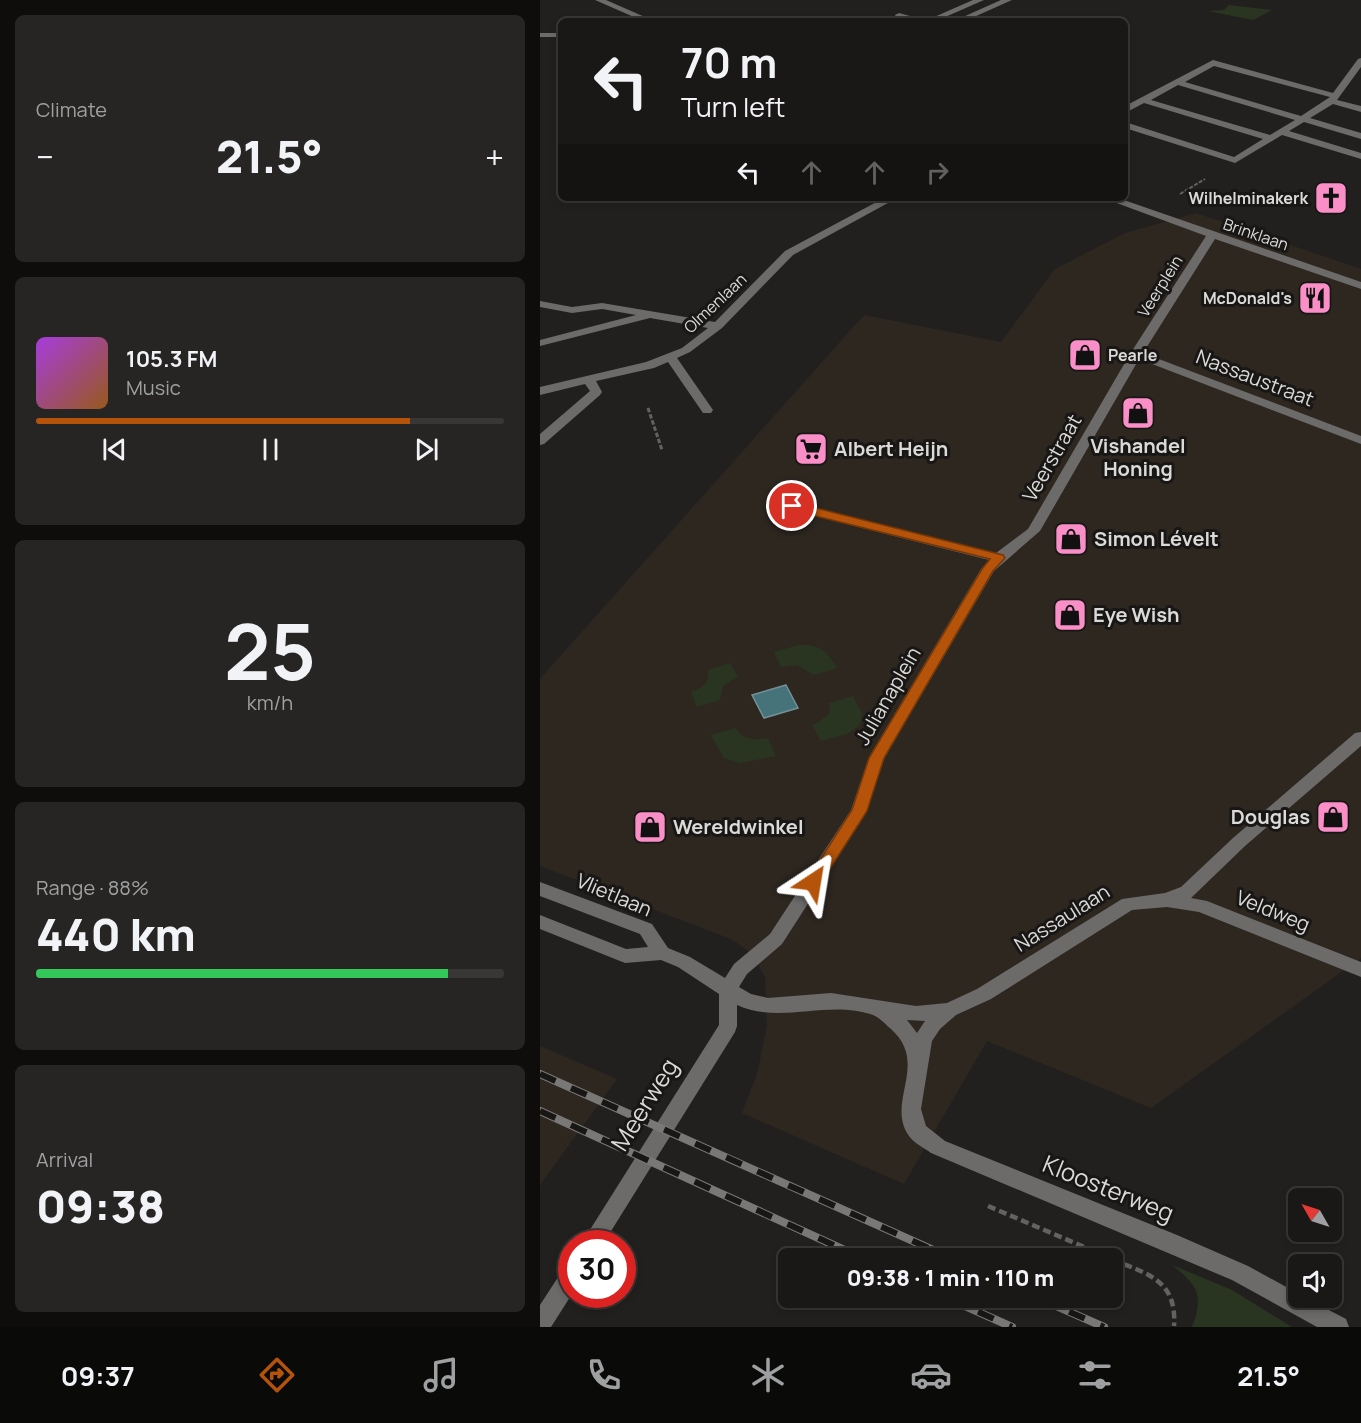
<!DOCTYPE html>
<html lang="en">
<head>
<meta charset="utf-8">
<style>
  body { margin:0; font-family:Manrope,sans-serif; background:#272523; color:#f1f3f6; height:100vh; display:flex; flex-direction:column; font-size:22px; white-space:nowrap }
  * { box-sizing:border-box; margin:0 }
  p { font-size:20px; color:#9fa0a1 }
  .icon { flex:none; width:33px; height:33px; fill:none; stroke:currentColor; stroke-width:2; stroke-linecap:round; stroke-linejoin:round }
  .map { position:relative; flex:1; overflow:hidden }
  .details { display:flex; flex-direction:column; gap:15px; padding:15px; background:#0e0d0c; width:540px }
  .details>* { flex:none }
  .guide { position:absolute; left:18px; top:18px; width:570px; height:183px; border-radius:9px; box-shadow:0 3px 9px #0003,0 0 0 2px #383735; background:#1a1816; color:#f1f3f6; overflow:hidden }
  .needle { width:39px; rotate:309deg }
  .controls { position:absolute; left:748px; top:1188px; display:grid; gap:12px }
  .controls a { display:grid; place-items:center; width:54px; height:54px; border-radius:9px; background:#1a1816; box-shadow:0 3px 9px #0003,0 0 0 2px #383735; font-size:30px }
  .speed { position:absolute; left:18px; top:1230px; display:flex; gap:12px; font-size:30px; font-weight:700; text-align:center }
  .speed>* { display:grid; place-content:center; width:78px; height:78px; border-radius:50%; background:#1a1816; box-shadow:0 3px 9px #0003,0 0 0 2px #383735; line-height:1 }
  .speed .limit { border:9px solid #d22; background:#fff; color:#111 }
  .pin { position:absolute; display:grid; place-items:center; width:51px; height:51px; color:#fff; margin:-26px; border:3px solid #fff; border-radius:50%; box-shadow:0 2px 6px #0007 }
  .me { position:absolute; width:66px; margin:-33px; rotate:33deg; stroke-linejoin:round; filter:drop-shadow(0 0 4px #0008) }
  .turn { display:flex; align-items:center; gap:21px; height:126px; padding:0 24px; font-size:27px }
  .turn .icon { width:78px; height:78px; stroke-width:2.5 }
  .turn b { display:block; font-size:42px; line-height:51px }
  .lanes { display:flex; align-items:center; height:57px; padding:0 24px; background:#0003; justify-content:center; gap:30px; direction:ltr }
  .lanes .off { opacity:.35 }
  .big { font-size:45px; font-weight:800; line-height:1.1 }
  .details .widget { flex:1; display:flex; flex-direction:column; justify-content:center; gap:9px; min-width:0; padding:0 21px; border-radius:9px; background:#272523 }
  .details .dial { align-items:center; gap:0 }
  .dial b { font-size:78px; line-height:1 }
  .song { display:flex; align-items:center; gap:18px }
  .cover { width:72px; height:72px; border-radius:9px; background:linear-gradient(135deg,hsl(280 70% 55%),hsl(30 70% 35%)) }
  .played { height:6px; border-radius:3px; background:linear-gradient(90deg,#b45309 80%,#383735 80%) }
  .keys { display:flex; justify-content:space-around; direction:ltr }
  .heat { display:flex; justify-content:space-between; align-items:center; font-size:33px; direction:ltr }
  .charge { height:9px; border-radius:4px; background:linear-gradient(90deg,#34c759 88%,#383735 0) }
  .trip { position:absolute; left:238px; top:1248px; width:345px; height:60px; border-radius:9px; background:#1a1816; box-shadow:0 3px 9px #0003,0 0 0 2px #383735; font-weight:800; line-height:60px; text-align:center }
  .tabs { display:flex; height:96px; justify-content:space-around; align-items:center; background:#0a0a09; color:#9fa0a1 }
  .tabs .icon { width:42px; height:42px }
  .tabs .current { color:#b45309 }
  .tabs b { font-size:27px; color:#f1f3f6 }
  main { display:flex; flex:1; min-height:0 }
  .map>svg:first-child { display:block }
</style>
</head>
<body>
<main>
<section class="details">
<div class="widget"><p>Climate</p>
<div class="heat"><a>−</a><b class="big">21.5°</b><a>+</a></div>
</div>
<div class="widget">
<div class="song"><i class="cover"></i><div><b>105.3 FM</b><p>Music</p></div></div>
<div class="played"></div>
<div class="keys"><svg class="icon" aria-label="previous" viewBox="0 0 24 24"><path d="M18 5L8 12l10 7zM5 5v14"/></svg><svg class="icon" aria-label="pause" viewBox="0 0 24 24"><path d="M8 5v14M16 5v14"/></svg><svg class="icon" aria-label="next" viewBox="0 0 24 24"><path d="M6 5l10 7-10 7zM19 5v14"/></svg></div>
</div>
<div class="widget dial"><b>25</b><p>km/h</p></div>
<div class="widget"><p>Range · 88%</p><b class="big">440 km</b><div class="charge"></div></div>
<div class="widget"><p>Arrival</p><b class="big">09:38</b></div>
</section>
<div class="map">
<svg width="821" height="1327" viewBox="0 0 821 1327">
  <rect width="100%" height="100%" fill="#22201e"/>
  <path fill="#2d2720" d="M656,213l165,56v689l-210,150 -164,-67 -83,143 -162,-71 15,-39 10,-48 -2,-49 -12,-22 -20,-15 -193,-74v-187l324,-364 137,27 54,-73 70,-36z
    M0,1046l77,33 -77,106z"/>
  <path fill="#2a3521" d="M689,5l43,5 -19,10 -45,-9 16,-1z
    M259,645c21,-1 28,6 38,23l-23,7 -17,-10 -16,2 -7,-15z
    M190,663l8,14 -15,9 -3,14 -23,7 -6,-15c11,-4 19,-9 17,-22z
    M313,696l9,17 -2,12 -13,9 -26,7 -9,-16 7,-3 11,-9 -1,-10z
    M196,728c7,12 19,13 32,10l8,18 -36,7 -16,-5 -13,-23z
    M632,1265l60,25 60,37h-100c12,-31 6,-42 -20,-62z"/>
  <path fill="#46727a" stroke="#739196" stroke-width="1.5" d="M246,685l12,23 -34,10 -12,-23z"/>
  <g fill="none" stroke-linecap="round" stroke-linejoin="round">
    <path stroke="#636260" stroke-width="2" stroke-dasharray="4 1.5" stroke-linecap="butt" d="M640,194l25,-15"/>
    <path stroke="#636260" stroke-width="3" stroke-dasharray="4.5 2" stroke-linecap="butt" d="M108,408l14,42"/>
    <path stroke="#636260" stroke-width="4.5" stroke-dasharray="8 4" stroke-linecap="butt" d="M448,1206l122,52
      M573,1260c36,14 64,21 61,66"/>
    <path fill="#6c6b6a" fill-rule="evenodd" d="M55,0h11l48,21h-11z
      M433,0h11l-48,21h-11z
      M461,0h11l-47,21h-11z
      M359,13l22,6 1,2h-12l-14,-4 -1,-2z
      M0,33h21v4h-21z
      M821,58v9l-24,33 24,6v6l-28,-8 -23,14 51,15v6l-57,-17 -15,9 72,22v6l-79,-24 -47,28 -110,-35v-6l109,35 29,-18 -119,-36 -19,10v-7l88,-46 120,33 25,-34zM674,66l116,31 -29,19 -116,-34zM638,85l117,35 -25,15 -119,-35z
      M344,198h13l-104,57 -71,73 -32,24 -13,6 36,52 -2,3h-8l-35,-51 -14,6 -58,13 6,11 -2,3 -56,49 -4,1v-11l50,-43 -5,-7 -45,11v-8l106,-25 36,-14 26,-20 -58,-10 -110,28v-6l96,-25 -34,-6 -30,4 -32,-6v-6l32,6 30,-4 113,19 70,-71z
      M563,198h15l243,84v7l-146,-50 -72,114 218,83v8l-222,-85 -99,172 -46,40 -109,186 -20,58 -83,129 -35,30 -8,13 12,7 17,4 63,-5 85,13 31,-3 30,-14 145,-90 43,-6 16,-6 52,-49 122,-105 6,-1v14l-116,100 -54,52 16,3 154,61v15l-162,-65 -32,-5 -35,3 -141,89 -35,16 -16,14 -8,12 -11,68 5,17 19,15 232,94 71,31 51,28v4h7l40,21 3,8h-32l-85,-47 -301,-127c-7,-5 -17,-10 -22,-17 -24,-34 21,-72 -18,-107 -5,-4 -12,-12 -18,-14 -44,-16 -93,10 -136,-10v21l-2,6 -132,212h-22l138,-219v-31l-41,-27 -17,-7 -36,3 -85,-34v-14l86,34 22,-2 -8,-13 -100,-38v-14l112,42 16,24 22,9 35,21 9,-14 36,-30 81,-124 18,-53 112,-188 8,-9 -202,-51 -2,-3 7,-4 204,51 32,-24 102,-175 76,-118zM367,1020l18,1 -8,12z
      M32,1265v29l-21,33h-11v-22l24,-37z"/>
    <defs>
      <path id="rail" d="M0,1074l411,184
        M0,1111l322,147
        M407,1298l65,29
        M498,1298l66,29"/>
    </defs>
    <use href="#rail" stroke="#797876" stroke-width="8"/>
    <use href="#rail" stroke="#191715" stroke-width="6" stroke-dasharray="17" stroke-linecap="butt"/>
  </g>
  <path fill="#b45309" stroke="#753606" stroke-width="1.5" d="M252,502l211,53 2,3 -12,13 -109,187 -17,53 -48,75h-11l-2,-4 46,-72 17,-52 113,-189 8,-10 -203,-50v-6z"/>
  <defs>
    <symbol id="church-square" viewBox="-11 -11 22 22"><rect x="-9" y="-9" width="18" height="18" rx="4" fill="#fa8fc7" stroke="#191715"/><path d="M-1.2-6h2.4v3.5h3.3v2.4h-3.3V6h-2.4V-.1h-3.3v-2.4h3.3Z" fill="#111"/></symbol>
    <symbol id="restaurant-square" viewBox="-11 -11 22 22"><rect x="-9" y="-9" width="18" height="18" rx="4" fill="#fa8fc7" stroke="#191715"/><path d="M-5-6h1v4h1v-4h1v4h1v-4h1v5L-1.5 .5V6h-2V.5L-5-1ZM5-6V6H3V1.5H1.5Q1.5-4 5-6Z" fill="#111"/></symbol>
    <symbol id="shop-square" viewBox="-11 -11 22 22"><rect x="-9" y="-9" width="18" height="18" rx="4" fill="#fa8fc7" stroke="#191715"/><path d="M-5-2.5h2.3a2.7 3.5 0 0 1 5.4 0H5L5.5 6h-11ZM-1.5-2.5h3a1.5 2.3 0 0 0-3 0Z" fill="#111"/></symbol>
    <symbol id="supermarket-square" viewBox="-11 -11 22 22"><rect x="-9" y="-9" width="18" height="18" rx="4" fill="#fa8fc7" stroke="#191715"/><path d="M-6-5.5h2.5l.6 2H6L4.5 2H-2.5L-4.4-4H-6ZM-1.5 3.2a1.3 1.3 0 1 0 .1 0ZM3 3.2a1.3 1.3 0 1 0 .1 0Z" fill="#111"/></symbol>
  </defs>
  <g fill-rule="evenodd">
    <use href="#church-square" x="772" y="179" width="38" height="38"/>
    <use href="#restaurant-square" x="756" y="279" width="38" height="38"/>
    <use href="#shop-square" x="526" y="336" width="38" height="38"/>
    <use href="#shop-square" x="579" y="394" width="38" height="38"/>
    <use href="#supermarket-square" x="252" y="430" width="38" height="38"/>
    <use href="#shop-square" x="512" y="520" width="38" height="38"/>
    <use href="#shop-square" x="511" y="596" width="38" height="38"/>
    <use href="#shop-square" x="774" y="798" width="38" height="38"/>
    <use href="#shop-square" x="91" y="808" width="38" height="38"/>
  </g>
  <g text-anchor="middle" stroke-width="6" stroke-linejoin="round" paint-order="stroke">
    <g font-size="16" font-weight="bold" fill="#dbdad9" stroke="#191715" text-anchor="end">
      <text x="768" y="204">Wilhelminakerk</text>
      <text x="752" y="304">McDonald's</text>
      <text x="568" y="361" text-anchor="start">Pearle</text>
    </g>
    <g font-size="16" fill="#dbdad9" stroke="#191715">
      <text transform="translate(716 234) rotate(19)" y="6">Brinklaan</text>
      <text transform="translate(620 286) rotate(-58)" y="6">Veerplein</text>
      <text transform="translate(175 303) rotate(-43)" y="6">Olmenlaan</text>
    </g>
    <g font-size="20" fill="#dbdad9" stroke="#191715">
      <text transform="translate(715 378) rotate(21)" y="7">Nassaustraat</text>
      <text transform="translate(512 458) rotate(-60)" y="7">Veerstraat</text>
      <text transform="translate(348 696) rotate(-60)" y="7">Julianaplein</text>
      <text transform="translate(74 895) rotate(23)" y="7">Vlietlaan</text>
      <text transform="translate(733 911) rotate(22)" y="7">Veldweg</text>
      <text transform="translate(522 918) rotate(-32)" y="7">Nassaulaan</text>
    </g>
    <g font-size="20" font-weight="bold" fill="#dbdad9" stroke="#191715" text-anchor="start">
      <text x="598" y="453" text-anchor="middle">Vishandel<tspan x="598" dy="23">Honing</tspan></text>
      <text x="294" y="456">Albert Heijn</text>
      <text x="554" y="546">Simon Lévelt</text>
      <text x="553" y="622">Eye Wish</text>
      <text x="770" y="824" text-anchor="end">Douglas</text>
      <text x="133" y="834">Wereldwinkel</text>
    </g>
    <g font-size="24" fill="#dbdad9" stroke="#191715">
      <text transform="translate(105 1105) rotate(-58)" y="8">Meerweg</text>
      <text transform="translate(568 1189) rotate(22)" y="8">Kloosterweg</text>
    </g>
  </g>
</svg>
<div class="controls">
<a><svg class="needle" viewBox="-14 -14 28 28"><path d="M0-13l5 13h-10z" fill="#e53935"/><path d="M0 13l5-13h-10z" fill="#9fa0a1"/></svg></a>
<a><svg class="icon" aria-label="sound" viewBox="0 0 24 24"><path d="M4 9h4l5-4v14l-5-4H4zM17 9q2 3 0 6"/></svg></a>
</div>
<div class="speed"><div class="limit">30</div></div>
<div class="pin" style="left:252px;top:506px;background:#d93025"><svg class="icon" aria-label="arrive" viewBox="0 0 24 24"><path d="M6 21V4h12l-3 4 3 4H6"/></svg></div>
<svg class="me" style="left:273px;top:882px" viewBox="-20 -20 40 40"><path d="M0-17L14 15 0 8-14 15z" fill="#b45309" stroke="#fff" stroke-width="4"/></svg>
<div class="trip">09:38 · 1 min · 110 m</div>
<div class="guide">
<div class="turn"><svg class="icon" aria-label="left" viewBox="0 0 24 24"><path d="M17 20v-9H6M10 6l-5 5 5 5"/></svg><div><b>70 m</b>Turn left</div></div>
<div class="lanes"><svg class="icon" aria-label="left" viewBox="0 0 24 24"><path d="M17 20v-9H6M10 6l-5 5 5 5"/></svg><svg class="icon off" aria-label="ahead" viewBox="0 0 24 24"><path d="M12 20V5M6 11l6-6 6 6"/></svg><svg class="icon off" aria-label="ahead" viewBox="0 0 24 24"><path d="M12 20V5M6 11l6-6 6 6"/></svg><svg class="icon off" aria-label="right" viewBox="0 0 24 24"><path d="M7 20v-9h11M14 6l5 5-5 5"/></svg></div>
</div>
</div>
</main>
<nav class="tabs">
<b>09:37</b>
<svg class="icon current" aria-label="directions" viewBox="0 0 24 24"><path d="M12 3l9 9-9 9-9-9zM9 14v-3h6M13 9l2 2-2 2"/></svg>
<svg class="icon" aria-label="music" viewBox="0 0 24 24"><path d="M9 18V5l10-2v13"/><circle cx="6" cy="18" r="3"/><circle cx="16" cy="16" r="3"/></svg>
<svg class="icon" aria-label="phone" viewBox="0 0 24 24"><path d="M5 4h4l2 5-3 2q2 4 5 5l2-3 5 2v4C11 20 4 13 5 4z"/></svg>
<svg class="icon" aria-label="climate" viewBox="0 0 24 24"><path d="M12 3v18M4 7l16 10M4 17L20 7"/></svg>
<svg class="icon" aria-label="car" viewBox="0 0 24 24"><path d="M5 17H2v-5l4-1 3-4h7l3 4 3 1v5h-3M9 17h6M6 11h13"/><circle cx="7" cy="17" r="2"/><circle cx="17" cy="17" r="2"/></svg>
<svg class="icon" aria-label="filters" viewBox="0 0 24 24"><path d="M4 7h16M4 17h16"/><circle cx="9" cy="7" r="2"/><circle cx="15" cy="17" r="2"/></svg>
<b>21.5°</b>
</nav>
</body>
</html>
